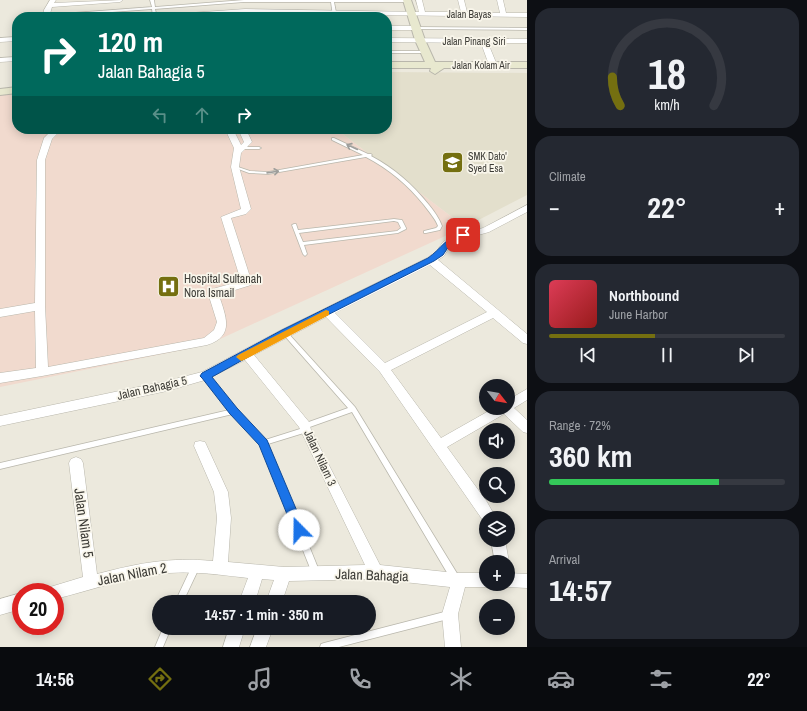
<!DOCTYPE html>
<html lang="en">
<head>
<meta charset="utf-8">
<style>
  body { margin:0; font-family:"Archivo Narrow",sans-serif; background:#242831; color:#f1f3f6; height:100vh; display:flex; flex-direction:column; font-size:15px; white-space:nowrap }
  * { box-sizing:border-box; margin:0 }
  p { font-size:13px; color:#9ea1a6 }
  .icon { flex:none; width:22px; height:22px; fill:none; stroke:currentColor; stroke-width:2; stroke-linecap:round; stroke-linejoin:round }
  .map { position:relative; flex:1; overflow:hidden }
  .sheet { display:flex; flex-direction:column; gap:8px; padding:8px; background:#0d0f14; width:280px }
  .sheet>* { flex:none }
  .guide { position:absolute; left:12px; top:12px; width:380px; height:122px; border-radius:16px; box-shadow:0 2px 10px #0003; background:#00695c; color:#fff; overflow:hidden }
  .needle { width:26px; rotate:121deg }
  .buttons { position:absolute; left:479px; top:379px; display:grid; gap:8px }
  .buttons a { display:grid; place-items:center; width:36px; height:36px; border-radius:50%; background:#171b24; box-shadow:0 2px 10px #0003; font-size:20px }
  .speed { position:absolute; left:12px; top:583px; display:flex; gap:8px; font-size:20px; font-weight:700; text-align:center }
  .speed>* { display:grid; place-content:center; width:52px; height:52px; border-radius:50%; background:#171b24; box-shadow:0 2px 10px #0003; line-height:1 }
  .speed .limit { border:6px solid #d22; background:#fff; color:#111 }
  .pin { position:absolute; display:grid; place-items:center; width:34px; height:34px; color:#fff; margin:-17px; border-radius:8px; box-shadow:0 2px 6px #0006 }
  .me { position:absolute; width:44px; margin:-22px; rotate:338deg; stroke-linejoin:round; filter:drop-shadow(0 0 3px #0008) }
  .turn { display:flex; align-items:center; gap:14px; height:84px; padding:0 20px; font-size:18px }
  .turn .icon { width:52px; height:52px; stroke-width:2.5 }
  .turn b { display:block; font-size:28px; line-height:34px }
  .lanes { display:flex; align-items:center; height:38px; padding:0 20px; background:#0003; justify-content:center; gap:20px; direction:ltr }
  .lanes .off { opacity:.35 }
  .big { font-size:30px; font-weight:700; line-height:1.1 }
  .sheet .widget { flex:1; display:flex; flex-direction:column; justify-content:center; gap:6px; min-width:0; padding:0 14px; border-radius:16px; background:#242831 }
  .sheet .dial { align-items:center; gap:0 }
  .dial svg { height:104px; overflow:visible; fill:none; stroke:#363941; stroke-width:7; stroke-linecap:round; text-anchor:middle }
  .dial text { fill:#f1f3f6; stroke:none }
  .song { display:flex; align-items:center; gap:12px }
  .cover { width:48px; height:48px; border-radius:6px; background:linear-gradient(135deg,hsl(350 70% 55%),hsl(0 70% 35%)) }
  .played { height:4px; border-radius:2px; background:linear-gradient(90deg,#746f10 45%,#363941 45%) }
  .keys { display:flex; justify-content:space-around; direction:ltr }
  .heat { display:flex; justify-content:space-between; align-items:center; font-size:22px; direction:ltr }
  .charge { height:6px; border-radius:3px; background:linear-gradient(90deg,#34c759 72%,#363941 0) }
  .trip { position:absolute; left:152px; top:595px; width:224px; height:40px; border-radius:20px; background:#171b24; box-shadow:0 2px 10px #0003; font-weight:700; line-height:40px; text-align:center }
  .dock { display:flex; height:64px; justify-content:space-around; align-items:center; background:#090b0e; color:#9ea1a6 }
  .dock .icon { width:28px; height:28px }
  .dock .on { color:#746f10 }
  .dock b { font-size:18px; color:#f1f3f6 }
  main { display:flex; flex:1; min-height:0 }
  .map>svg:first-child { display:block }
</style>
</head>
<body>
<main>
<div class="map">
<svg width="527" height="647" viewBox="0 0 527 647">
  <rect width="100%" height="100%" fill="#ece9dd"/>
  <path fill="#e3dfcc" d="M387,72l140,1v122l-62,32 -129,-98h51z"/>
  <path fill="#f1dace" d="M17,93v36h319l129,98 -258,118 -207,42v-293z"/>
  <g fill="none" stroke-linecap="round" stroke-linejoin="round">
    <defs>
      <path id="lane" d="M150,0h4l1,7 89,-7h163l2,1 -2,1h-73l3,15h-4l-2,-15h-87l-89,7 2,8h-4l-1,-8 -106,8 -2,-1 2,-1 106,-8z
        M416,27l111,1v2l-112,-1v-2z
        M387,51h38l2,1 -2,1h-38z
        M332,138h2l34,16h3l1,1 -1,1c23,12 42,29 58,49 5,6 10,13 13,21l-2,4 -14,3h-2v-2l12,-3 2,-2c-3,-8 -9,-14 -14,-21 -16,-20 -35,-36 -58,-48l-98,17 -19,-1 -16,-6 2,-1 15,5 18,1 95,-17 -31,-15z
        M237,147h22l2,1 -2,1h-22z
        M394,219l8,1 4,8v1l-8,4 -94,12 3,9 -2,2 -2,-2 -11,-29 2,-1h2l2,6zM394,221l4,1 3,6 -4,3 -94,11 -4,-9z
        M285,331l2,1 68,75 103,168 1,3 -1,3 -3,1 -3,-1 -100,-169 -45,16 1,2 -1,2 -39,12 52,129 -1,3 -3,1 -3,-1 -1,-3 -51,-128 -28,-31 -233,55v-6l229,-53 -26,-32 -1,-2 1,-2h4l29,35 29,31 38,-12 -1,-2 1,-2 45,-16 -65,-74 -1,-1 1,-1z
        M196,563l3,1 1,2 -17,36h-8l18,-38z
        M448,611l3,1 1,3 -1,3 -3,1 -109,28h-19l1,-3 3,-1z
        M163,628h8l-8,19h-8z"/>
      <path id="street" d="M50,0h6l-2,3 69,-3 -3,2 -68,5 -3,10h-6l1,-7z
        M416,0h6l3,12h36l-3,-12h6l3,12 33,1 -3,-13h6l3,13h21v4l-282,-4 -58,4h-29l3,-2 84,-6 174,3z
        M387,26h29l3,2 -3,2h-29z
        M17,37v4l-17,1v-4z
        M387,38l140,1v4h-39l9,22 -4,2 -4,-2 -8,-22 -94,-1z
        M17,57v4l-17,1v-4z
        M53,129h9l-10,10 -7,21v146l3,61 156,-29 10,-8 3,-8 -9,-29 1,-3 32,-9 -20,-64 20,-8 -10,-42 3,-19 -9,-19h8l8,16 3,-3 -6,-13h8l6,13 -11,11 -2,14 12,42 -5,5 -15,4 21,65 -1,2 -32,10c6,20 17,41 -12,50l-165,31 -42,7v-10l36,-5 -1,-57 -35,6v-8l35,-6 2,-143 7,-22z
        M527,205v7l-38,20 -32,9 -7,5 -6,10 -6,4 89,74v10l-4,-1 -30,-25 -102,52 50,68 53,-30h14v-8l19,-11v11l-13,8 13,12v13l-4,-1 -19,-18 -57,33 40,55 9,16h-10v5l-2,-1 -104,-150 -54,-55 -72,38 55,67 2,8 69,135 76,8h30v11l5,1 -5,2h-21l-7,27 3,33h-16l-3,-33 8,-27 -74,-8 -87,2 -7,21h-16l8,-22 -12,-1 -7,23h-16l9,-24c-26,-3 -53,-7 -80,-5 -38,3 -76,17 -113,26v-7h-8l3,-5 33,-10 -14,-114 2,-4 5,-2 5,2 2,4 14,111c42,-11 73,-17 116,-13l4,-43 -3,-26 -20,-46 1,-4 5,-1 5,1 23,50 3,26 -3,44 56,5 81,-2 -66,-138 -54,-67 -40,20 -38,11 -167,35v-10l167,-35 35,-9 79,-42 146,-72 9,-6 7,-10 8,-5 32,-9zM430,265l57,47 -102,51 -50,-50z
        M491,540h14l4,22 -1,3v-3h-13z
        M508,573l19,1v14l-19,-1 -5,-2 5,-1z
        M21,593v16l-21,6v-16z
        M229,628h16l-6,19h-16z
        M257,628h16l-7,19h-16z"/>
      <path id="secondary" d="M403,0h8l14,40 10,22h92v6h-83l-9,6 -5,-3 1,-3h-44v-6h38l-10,-22z
        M17,87v6l-17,2v-6z"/>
    </defs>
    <use href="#lane" stroke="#b9b7ac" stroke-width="1.5"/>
    <use href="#street" stroke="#b9b7ac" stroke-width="1"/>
    <use href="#secondary" stroke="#b9b7ac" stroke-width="2"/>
    <use href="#lane" fill="#fff" fill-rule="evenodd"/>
    <use href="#street" fill="#fff" fill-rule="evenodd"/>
    <use href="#secondary" fill="#e8e8cf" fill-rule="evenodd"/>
  </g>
  <defs><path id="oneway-shaft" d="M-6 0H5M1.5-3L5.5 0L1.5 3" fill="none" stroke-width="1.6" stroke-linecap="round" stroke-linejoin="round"/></defs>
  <g stroke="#9e9e9b">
    <use href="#oneway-shaft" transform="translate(352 147) rotate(-155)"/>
    <use href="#oneway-shaft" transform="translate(273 172) rotate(-8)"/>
  </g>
  <path fill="#1a73e8" stroke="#114b97" d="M463,232l4,3 -1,2 -17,9 -6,9 -9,6 -146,74 -76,42 25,31 30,32 38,90 -2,4 -4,1 -4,-1 -36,-89 -29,-31 -28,-36 -2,-2 2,-3 80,-43 146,-72c13,-9 18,-21 35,-26z"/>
  <path fill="#f59e0b" d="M326,310l3,1v4l-85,45 -3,1 -5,-4 2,-2z"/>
  <defs>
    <symbol id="school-square" viewBox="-11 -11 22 22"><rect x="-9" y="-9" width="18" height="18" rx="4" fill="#746f10" stroke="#f9f6eb"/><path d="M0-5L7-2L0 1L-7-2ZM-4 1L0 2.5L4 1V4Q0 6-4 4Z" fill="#fff"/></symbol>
    <symbol id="hospital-square" viewBox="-11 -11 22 22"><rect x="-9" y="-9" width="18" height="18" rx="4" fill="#746f10" stroke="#f9f6eb"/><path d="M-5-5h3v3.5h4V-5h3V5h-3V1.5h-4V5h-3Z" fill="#fff"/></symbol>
  </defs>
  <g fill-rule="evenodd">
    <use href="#school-square" x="440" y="150" width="25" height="25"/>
    <use href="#hospital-square" x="156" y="274" width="25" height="25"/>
  </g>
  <g text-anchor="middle" stroke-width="3.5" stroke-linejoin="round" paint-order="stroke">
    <g font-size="10" fill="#3d3c37" stroke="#f9f6eb">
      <text x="469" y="18">Jalan Bayas</text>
      <text x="474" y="45">Jalan Pinang Siri</text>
      <text x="481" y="69">Jalan Kolam Air</text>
    </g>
    <g font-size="10" fill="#3d3c37" stroke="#f9f6eb" text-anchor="start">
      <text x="468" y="160">SMK Dato'<tspan x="468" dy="12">Syed Esa</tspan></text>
    </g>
    <g font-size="12" fill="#3d3c37" stroke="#f9f6eb" text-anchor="start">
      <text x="184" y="283">Hospital Sultanah<tspan x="184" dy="14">Nora Ismail</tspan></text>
    </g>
    <g font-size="12" fill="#3d3c37" stroke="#f9f6eb">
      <text transform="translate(152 388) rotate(-13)" y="4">Jalan Bahagia 5</text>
      <text transform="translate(320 458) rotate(65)" y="4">Jalan Nilam 3</text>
    </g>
    <g font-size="14" fill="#3d3c37" stroke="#f9f6eb">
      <text transform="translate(84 523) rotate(82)" y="5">Jalan Nilam 5</text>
      <text transform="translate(132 574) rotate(-11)" y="5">Jalan Nilam 2</text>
      <text transform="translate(372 575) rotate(2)" y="5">Jalan Bahagia</text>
    </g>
  </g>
</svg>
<div class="buttons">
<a><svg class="needle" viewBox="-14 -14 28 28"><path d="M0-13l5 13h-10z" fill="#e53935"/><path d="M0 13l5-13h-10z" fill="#9ea1a6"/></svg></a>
<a><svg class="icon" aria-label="sound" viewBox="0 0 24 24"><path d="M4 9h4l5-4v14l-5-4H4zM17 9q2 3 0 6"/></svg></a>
<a><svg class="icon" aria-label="search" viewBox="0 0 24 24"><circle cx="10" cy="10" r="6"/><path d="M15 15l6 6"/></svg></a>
<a><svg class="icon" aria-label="layers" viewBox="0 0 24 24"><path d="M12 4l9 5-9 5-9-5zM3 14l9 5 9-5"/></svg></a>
<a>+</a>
<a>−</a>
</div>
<div class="speed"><div class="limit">20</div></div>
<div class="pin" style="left:463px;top:235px;background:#d93025"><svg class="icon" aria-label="arrive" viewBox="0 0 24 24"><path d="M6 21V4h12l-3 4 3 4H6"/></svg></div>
<svg class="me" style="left:299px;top:530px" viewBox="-20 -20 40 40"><circle r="19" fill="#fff"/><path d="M0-13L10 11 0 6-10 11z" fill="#1a73e8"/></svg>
<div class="trip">14:57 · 1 min · 350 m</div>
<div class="guide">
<div class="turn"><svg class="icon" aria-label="right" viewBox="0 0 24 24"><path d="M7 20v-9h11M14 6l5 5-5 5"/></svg><div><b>120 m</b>Jalan Bahagia 5</div></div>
<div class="lanes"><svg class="icon off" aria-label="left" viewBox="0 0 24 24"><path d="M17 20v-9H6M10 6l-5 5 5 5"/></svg><svg class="icon off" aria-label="ahead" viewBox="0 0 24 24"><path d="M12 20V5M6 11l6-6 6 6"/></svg><svg class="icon" aria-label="right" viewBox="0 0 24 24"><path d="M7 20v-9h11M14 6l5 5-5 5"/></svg></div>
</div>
</div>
<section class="sheet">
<div class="widget dial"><svg viewBox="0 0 100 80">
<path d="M14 69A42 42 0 1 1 86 69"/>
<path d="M14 69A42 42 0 0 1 8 47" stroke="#746f10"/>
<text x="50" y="56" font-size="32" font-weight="700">18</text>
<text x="50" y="72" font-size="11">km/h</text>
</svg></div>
<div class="widget"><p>Climate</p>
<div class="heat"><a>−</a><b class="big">22°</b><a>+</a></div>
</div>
<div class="widget">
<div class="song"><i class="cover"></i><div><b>Northbound</b><p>June Harbor</p></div></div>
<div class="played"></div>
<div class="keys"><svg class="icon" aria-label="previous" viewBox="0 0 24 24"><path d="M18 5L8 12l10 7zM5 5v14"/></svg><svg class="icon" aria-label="pause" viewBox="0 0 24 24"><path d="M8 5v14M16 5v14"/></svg><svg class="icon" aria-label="next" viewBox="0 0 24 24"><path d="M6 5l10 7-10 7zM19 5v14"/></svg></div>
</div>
<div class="widget"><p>Range · 72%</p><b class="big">360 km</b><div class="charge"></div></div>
<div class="widget"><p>Arrival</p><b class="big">14:57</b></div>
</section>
</main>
<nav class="dock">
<b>14:56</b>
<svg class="icon on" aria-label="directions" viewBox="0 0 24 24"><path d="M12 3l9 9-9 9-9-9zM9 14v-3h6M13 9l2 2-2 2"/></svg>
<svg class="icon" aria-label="music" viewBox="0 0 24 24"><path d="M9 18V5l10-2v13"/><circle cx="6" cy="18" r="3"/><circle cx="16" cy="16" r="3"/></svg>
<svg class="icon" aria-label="phone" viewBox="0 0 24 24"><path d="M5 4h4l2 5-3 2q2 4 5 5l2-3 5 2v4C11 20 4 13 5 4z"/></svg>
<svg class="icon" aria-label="climate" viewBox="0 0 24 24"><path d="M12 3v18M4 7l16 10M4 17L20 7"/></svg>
<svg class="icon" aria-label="car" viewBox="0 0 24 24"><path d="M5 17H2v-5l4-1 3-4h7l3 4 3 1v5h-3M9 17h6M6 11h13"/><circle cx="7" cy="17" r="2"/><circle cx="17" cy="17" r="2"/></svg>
<svg class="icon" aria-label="filters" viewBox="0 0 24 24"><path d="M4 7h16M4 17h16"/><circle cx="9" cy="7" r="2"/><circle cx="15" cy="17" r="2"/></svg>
<b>22°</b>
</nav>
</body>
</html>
